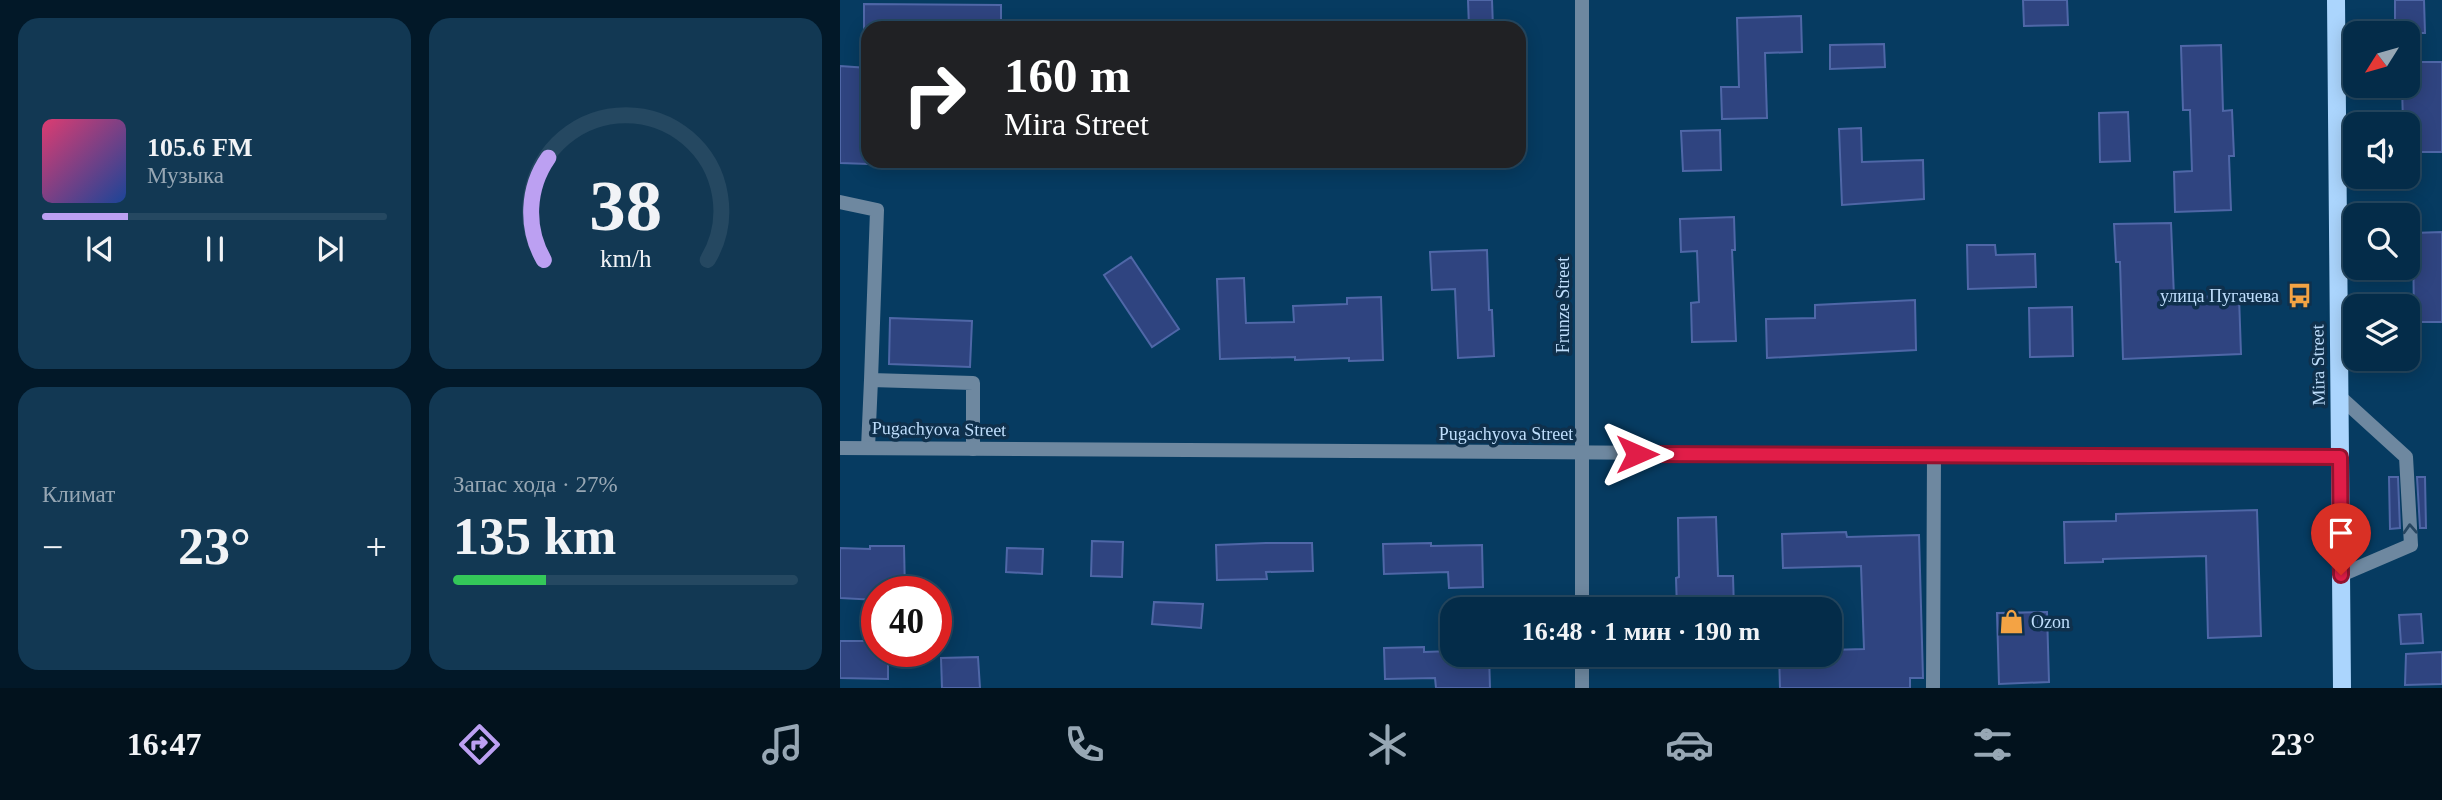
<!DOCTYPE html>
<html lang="ru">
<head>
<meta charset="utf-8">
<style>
  body { margin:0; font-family:Georgia,serif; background:#123853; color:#f1f3f6; height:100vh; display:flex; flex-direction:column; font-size:26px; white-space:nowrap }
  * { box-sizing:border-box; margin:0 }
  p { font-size:23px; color:#97a7b4 }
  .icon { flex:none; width:38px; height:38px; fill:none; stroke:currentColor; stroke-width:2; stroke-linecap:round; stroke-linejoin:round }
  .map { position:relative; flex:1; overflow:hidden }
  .details { display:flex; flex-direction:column; gap:18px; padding:18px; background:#021828; width:840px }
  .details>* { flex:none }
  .top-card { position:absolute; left:21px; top:21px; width:665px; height:147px; border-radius:21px; box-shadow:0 4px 18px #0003,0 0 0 2px #254861; background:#202124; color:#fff; overflow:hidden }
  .needle { width:46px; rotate:233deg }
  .controls { position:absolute; left:1503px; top:21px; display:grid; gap:14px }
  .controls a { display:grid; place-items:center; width:77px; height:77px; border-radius:14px; background:#042c49; box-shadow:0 4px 18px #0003,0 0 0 2px #254861; font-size:35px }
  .speed { position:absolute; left:21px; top:576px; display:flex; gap:14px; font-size:35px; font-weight:700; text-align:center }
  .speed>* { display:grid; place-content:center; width:91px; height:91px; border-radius:50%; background:#042c49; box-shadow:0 4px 18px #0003,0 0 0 2px #254861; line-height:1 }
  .speed .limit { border:10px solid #d22; background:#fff; color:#111 }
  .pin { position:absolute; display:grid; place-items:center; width:60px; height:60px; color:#fff; margin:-72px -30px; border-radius:50% 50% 50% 0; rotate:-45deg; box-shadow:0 0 7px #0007 }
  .pin .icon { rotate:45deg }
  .me { position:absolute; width:77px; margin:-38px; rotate:90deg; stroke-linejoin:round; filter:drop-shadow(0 0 5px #0008) }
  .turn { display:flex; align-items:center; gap:24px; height:147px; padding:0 28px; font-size:32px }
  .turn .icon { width:91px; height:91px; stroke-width:2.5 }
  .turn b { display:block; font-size:49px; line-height:60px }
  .big { font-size:52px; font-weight:600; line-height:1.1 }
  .details .tile { flex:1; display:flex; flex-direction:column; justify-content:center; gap:10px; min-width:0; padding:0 24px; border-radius:21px; background:#123853 }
  .details .dial { align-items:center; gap:0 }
  .dial svg { height:182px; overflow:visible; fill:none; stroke:#254861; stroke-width:7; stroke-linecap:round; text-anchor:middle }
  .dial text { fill:#f1f3f6; stroke:none }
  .song { display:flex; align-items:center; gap:21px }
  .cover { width:84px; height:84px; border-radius:10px; background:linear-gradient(135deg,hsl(340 70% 55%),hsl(220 70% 35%)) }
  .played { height:7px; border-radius:4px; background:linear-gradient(90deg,#bca0f2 25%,#254861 25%) }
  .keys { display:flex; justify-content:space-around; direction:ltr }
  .heat { display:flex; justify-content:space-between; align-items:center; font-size:38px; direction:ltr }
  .charge { height:10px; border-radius:5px; background:linear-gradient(90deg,#34c759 27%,#254861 0) }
  .details .tiles { flex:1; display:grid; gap:18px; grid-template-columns:repeat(2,1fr) }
  .trip { position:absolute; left:600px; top:597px; width:402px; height:70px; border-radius:21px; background:#042c49; box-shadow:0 4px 18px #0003,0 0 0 2px #254861; font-weight:600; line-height:70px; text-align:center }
  .dock { display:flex; height:112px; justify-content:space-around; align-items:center; background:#02121d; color:#97a7b4 }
  .dock .icon { width:49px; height:49px }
  .dock .on { color:#bca0f2 }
  .dock b { font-size:32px; color:#f1f3f6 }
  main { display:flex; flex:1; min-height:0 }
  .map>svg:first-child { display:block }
</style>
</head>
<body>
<main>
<section class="details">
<div class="tiles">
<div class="tile">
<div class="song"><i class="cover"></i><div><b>105.6 FM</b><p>Музыка</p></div></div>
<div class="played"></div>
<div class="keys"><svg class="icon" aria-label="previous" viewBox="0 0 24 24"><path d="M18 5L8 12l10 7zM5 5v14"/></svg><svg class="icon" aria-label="pause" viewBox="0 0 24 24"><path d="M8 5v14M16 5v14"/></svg><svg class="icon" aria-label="next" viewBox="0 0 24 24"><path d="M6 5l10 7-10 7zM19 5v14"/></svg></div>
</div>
<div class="tile dial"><svg viewBox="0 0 100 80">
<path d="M14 69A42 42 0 1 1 86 69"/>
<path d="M14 69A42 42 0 0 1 16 24" stroke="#bca0f2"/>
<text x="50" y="56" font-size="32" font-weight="700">38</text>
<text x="50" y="72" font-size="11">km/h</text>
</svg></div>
<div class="tile"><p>Климат</p>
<div class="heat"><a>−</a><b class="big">23°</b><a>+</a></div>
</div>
<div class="tile"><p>Запас хода · 27%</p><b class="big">135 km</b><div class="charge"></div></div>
</div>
</section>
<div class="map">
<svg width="1602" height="688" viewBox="0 0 1602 688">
  <rect width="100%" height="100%" fill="#063b61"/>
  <path fill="#2f4480" stroke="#4f67a7" stroke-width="2" d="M628,0h24l1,28h-24z
    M1183,0h44l1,25 -44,1z
    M1555,0h29l1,33h-30z
    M24,4l137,1v23h-137z
    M961,16l1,36 -37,1 2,65 -45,1 -1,-32h18l-2,-69z
    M1044,44l1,23 -55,2v-24z
    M1381,45l2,66 9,-1 2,46h-5l2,54 -56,2 -1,-40 18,-1 -2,-61h-7l-2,-64z
    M1568,62h34v90h-34v-28h-5l-1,-38h6z
    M0,66l28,2v96l-28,-1z
    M1288,112l2,49 -30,1 -1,-49z
    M1021,128l1,34 61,-2 1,39 -82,6 -3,-76z
    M880,130l1,40 -38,1 -2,-40z
    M894,217l1,33h-3l4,91 -44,1 -1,-39 8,-1 -2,-51 -16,1 -1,-33z
    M1331,223l3,74 65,-1 2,58 -118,5 -3,-97h-4l-2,-38z
    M1602,232v90h-28l-1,-89z
    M1127,245h28l1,10 39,-1 1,33 -68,2z
    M647,250l2,60h3l2,46 -36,2 -3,-69 -23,1 -2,-38z
    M291,257l48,72 -27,18 -48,-72z
    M404,278l2,45 48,-1 -1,-16 54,-2v-6l34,-1 2,63 -34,1v-3l-54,2v-3l-75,2 -3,-80z
    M1075,300l1,50 -149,8 -1,-39 49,-1v-13z
    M1232,307l1,49 -43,1 -1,-49z
    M50,318l82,3 -2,46 -81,-3z
    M1549,477h9l2,51 -10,1z
    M1577,477h8l1,51h-6z
    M1417,510l4,126 -53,2 -2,-82 -103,3v3l-38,1 -1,-41 52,-1v-7z
    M876,517l2,59h15l1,33h-57l-1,-31 3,-1 -1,-59z
    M1006,532l1,5 72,-2 4,143h-13v10h-130l-1,-34h51v-4l34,-1 -3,-83 -78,2 -1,-34z
    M252,541l31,1 -1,35 -31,-1z
    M426,543h46l1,28 -47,1 1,7 -50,1 -1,-35z
    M591,543v3l51,-1 1,42 -34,1 -1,-16 -64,2 -1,-30z
    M30,546h34l1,46h-28v8l-37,-2v-50l30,1z
    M167,548l36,1 -1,25 -36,-2z
    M314,602l49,2 -2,24 -49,-4z
    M1207,612l2,70 -50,2 -2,-71z
    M1581,614l2,29 -22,1 -2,-29z
    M0,641h37v10h11v28l-48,-1z
    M584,647v5l28,-1v3h37l1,34h-54l-1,-10 -50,1 -1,-31z
    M1602,652v32l-37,1 1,-31z
    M138,657l2,31h-38l-1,-30z"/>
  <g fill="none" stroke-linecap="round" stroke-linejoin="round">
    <path stroke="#6e88a0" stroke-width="14" d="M0,202l37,8 -6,170
      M1499,396l67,61 5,88 -70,30
      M28,448l3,-68 102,3v66
      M1093,688l1,-233"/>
    <path stroke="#6e88a0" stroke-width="14" d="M742,0v609
      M742,688v-34"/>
    <path stroke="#6e88a0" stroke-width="14" d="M0,448l1500,9"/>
    <path stroke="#abd5fd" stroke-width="18" d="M1496,0l6,688"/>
  </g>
  <defs><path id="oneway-chevron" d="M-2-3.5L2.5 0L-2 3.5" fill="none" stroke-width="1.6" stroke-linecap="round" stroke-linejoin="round" transform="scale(1.75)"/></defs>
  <use stroke="#274661" href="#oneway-chevron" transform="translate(1570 529) rotate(-93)"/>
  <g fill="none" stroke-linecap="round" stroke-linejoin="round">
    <defs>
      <path id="route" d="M797,454l703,3 1,118"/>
    </defs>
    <use href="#route" stroke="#92132f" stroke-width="18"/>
    <use href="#route" stroke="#e11d48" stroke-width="12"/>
  </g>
  <defs>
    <symbol id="bus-bare" viewBox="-9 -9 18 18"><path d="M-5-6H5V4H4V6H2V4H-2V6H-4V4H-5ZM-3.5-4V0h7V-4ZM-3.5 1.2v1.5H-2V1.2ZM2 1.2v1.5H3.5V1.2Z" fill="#f4a344" stroke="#0f304c" stroke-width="2.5" paint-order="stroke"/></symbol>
    <symbol id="shop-bare" viewBox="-9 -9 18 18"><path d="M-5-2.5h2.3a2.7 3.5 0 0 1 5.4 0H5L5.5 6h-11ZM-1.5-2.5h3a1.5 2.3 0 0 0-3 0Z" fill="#f4a344" stroke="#0f304c" stroke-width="2.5" paint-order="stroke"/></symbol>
  </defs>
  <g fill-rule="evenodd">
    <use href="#bus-bare" x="1442" y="278" width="35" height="35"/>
    <use href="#shop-bare" x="1154" y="604" width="35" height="35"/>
  </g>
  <g text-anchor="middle" stroke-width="7" stroke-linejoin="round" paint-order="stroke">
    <g font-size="18" fill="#bfdefc" stroke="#0f304c" text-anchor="end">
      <text x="1439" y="302">улица Пугачева</text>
      <text x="1191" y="628" text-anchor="start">Ozon</text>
    </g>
    <g font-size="18" fill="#bfdefc" stroke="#0f304c">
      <text transform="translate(723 305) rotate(-90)" y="6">Frunze Street</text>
      <text transform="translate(1478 365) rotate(-91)" y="6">Mira Street</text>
      <text transform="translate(99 429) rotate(1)" y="6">Pugachyova Street</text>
      <text x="666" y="440">Pugachyova Street</text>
    </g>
  </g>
</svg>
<div class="controls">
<a><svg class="needle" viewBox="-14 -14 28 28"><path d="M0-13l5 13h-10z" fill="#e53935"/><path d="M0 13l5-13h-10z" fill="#97a7b4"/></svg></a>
<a><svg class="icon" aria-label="sound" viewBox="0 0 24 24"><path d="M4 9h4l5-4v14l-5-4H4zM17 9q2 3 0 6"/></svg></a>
<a><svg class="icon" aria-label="search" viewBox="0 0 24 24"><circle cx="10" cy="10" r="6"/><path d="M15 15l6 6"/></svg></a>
<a><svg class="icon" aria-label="layers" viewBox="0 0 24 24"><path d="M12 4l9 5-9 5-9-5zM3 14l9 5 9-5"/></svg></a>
</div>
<div class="speed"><div class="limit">40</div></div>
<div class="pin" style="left:1501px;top:575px;background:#d93025"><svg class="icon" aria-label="arrive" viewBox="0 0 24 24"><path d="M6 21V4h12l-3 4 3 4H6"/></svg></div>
<svg class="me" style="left:797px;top:454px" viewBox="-20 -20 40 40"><path d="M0-17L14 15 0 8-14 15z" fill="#e11d48" stroke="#fff" stroke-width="4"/></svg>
<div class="trip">16:48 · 1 мин · 190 m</div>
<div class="top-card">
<div class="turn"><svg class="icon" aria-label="right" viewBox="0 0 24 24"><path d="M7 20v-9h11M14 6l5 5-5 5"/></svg><div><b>160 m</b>Mira Street</div></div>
</div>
</div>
</main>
<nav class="dock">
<b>16:47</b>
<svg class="icon on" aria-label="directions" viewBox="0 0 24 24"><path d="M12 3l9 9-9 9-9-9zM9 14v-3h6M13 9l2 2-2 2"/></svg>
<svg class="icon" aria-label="music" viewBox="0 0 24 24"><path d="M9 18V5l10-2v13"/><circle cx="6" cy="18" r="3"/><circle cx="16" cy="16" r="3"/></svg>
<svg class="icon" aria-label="phone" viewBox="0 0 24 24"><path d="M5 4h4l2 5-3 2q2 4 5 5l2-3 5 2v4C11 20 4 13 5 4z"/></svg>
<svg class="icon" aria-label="climate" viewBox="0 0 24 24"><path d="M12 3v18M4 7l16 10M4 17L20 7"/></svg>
<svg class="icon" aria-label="car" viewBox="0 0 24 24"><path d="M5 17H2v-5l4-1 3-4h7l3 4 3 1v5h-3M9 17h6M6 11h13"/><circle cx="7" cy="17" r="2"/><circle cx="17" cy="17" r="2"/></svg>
<svg class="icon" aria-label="filters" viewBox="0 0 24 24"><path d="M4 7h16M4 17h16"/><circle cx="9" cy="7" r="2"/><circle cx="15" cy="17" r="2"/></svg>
<b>23°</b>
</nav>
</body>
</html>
